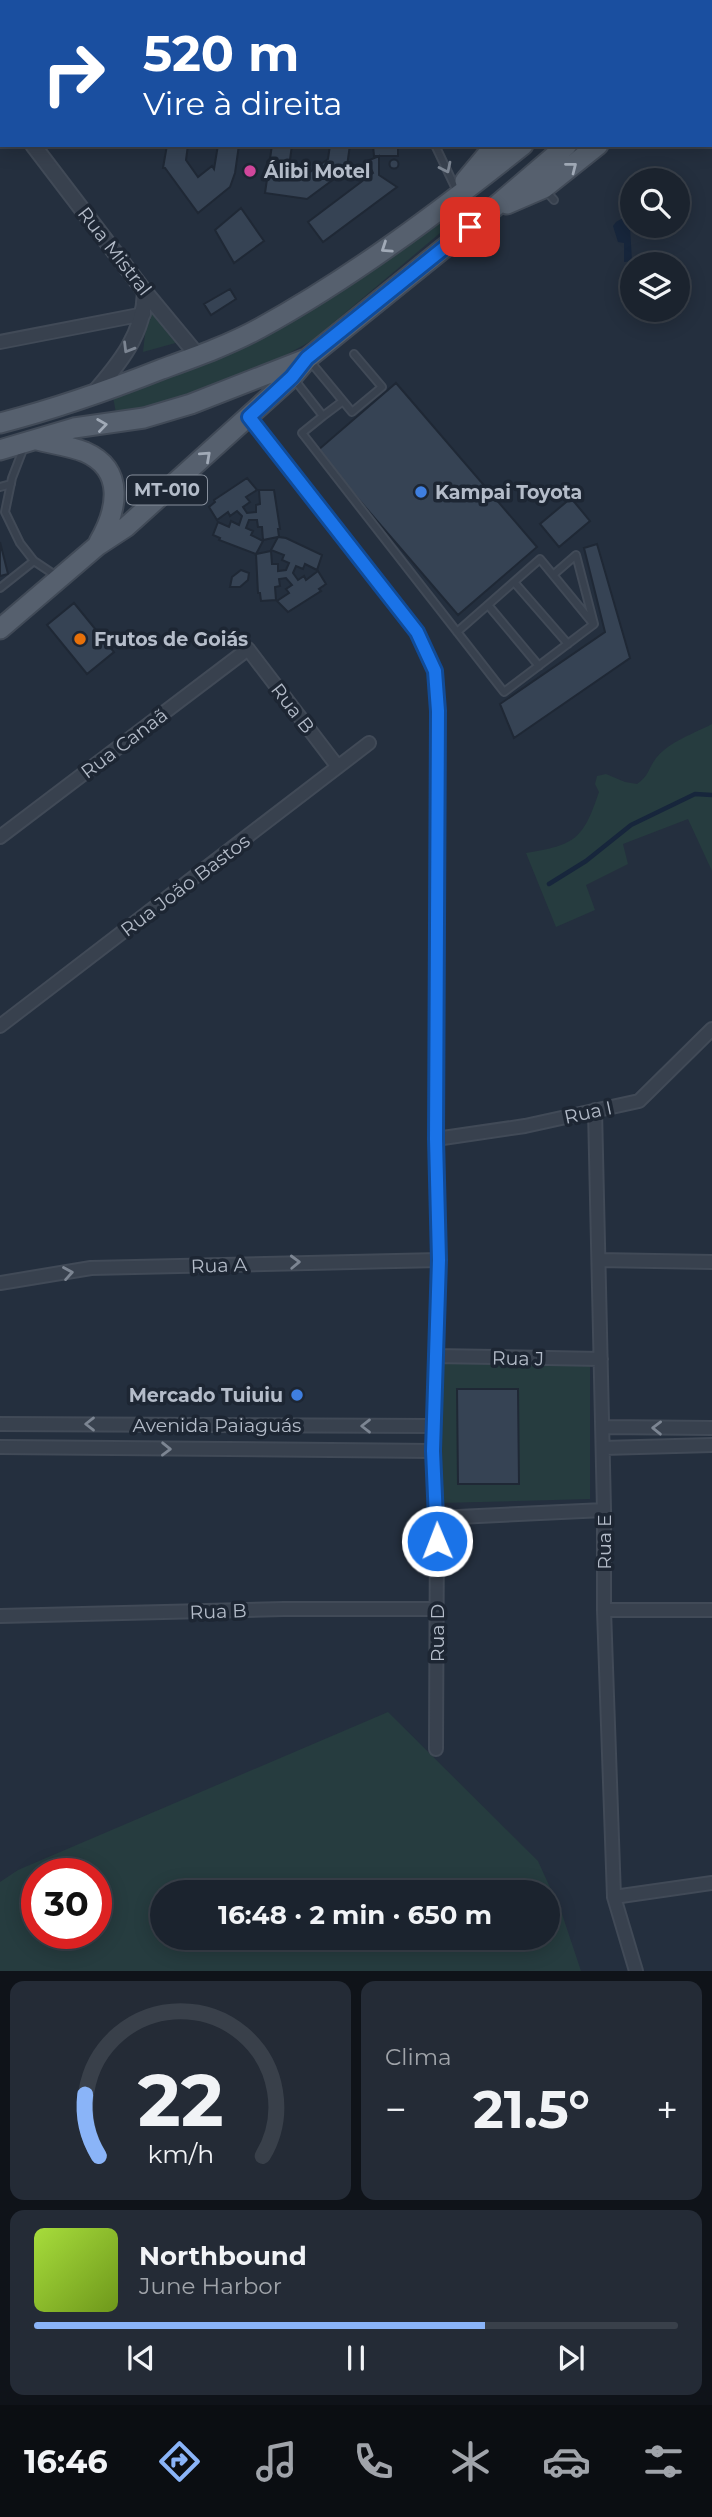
<!DOCTYPE html>
<html lang="pt">
<head>
<meta charset="utf-8">
<style>
  body { margin:0; font-family:Montserrat,sans-serif; background:#242b36; color:#f1f3f6; height:100vh; display:flex; flex-direction:column; font-size:26px; white-space:nowrap }
  * { box-sizing:border-box; margin:0 }
  p { font-size:23px; color:#a0a4aa }
  .icon { flex:none; width:38px; height:38px; fill:none; stroke:currentColor; stroke-width:2; stroke-linecap:round; stroke-linejoin:round }
  .map { position:relative; height:1971px; overflow:hidden }
  .details { display:flex; flex-direction:column; gap:10px; padding:10px; background:#0f1319; flex:1 }
  .details>* { flex:none }
  .hud { position:absolute; left:0px; top:0px; width:712px; height:147px; box-shadow:0 4px 18px #0003,0 0 0 2px #39404a; background:#1a4fa0; color:#fff; overflow:hidden }
  .fabs { position:absolute; left:620px; top:168px; display:grid; gap:14px }
  .fabs a { display:grid; place-items:center; width:70px; height:70px; border-radius:50%; background:#1b232e; box-shadow:0 4px 18px #0003,0 0 0 2px #39404a; font-size:35px }
  .speed { position:absolute; left:21px; top:1858px; display:flex; gap:14px; font-size:35px; font-weight:700; text-align:center }
  .speed>* { display:grid; place-content:center; width:91px; height:91px; border-radius:50%; background:#1b232e; box-shadow:0 4px 18px #0003,0 0 0 2px #39404a; line-height:1 }
  .speed .limit { border:10px solid #d22; background:#fff; color:#111 }
  .pin { position:absolute; display:grid; place-items:center; width:60px; height:60px; color:#fff; margin:-30px; border-radius:14px; box-shadow:0 4px 10px #0006 }
  .me { position:absolute; width:77px; margin:-38px; rotate:359deg; stroke-linejoin:round; filter:drop-shadow(0 0 5px #0008) }
  .turn { display:flex; align-items:center; gap:24px; height:147px; padding:0 28px; font-size:32px }
  .turn .icon { width:91px; height:91px; stroke-width:2.5 }
  .turn b { display:block; font-size:49px; line-height:60px }
  .big { font-size:52px; font-weight:700; line-height:1.1 }
  .details .widget { flex:1; display:flex; flex-direction:column; justify-content:center; gap:10px; min-width:0; padding:0 24px; border-radius:14px; background:#242b36 }
  .details .dial { align-items:center; gap:0 }
  .dial svg { height:182px; overflow:visible; fill:none; stroke:#39404a; stroke-width:7; stroke-linecap:round; text-anchor:middle }
  .dial text { fill:#f1f3f6; stroke:none }
  .song { display:flex; align-items:center; gap:21px }
  .cover { width:84px; height:84px; border-radius:10px; background:linear-gradient(135deg,hsl(80 70% 55%),hsl(80 70% 35%)) }
  .played { height:7px; border-radius:4px; background:linear-gradient(90deg,#8ab4f8 70%,#39404a 70%) }
  .keys { display:flex; justify-content:space-around; direction:ltr }
  .heat { display:flex; justify-content:space-between; align-items:center; font-size:38px; direction:ltr }
  .details .tiles { flex:1; display:grid; gap:10px; grid-template-columns:1fr 1fr }
  .widget:last-child { grid-column:span 2 }
  .trip { position:absolute; left:150px; top:1880px; width:410px; height:70px; border-radius:35px; background:#1b232e; box-shadow:0 4px 18px #0003,0 0 0 2px #39404a; font-weight:700; line-height:70px; text-align:center }
  .tabs { display:flex; height:112px; justify-content:space-around; align-items:center; background:#0b0e12; color:#a0a4aa }
  .tabs .icon { width:49px; height:49px }
  .tabs .current { color:#8ab4f8 }
  .tabs b { font-size:32px; color:#f1f3f6 }
  .map>svg:first-child { display:block }
</style>
</head>
<body>
<div class="map">
<svg width="712" height="1971" viewBox="0 0 712 1971">
  <rect width="100%" height="100%" fill="#242f3e"/>
  <path fill="#263c3f" fill-rule="evenodd" d="M461,206l4,6 -152,128 -51,28 -65,25 -53,15 -28,5 -4,-21 218,-96 76,-48z
    M153,306l26,36 -36,10 5,-44z
    M712,724v147l-24,-52 -65,25 5,20 -42,21 9,25 -39,17 -30,-74c50,-8 57,-14 73,-61l-4,-8 2,-8 9,-2 19,8 12,2c13,-9 11,-16 20,-27 12,-15 38,-24 55,-33z
    M443,1361l147,2v136l-149,4z
    M388,1712l150,149 24,53 19,57h-581v-89l18,-12zM96,1874v60h-59v-60zM163,1892h385v45h-385z"/>
  <path fill="#17263c" d="M623,218l6,1 4,7 -3,1 2,34 -8,1v-19l-6,-1 -5,-16 3,-4z"/>
  <g fill="none" stroke-linecap="round" stroke-linejoin="round">
    <path stroke="#17263c" stroke-width="4.5" d="M549,884l37,-23 45,-36 64,-31 17,1"/>
  </g>
  <path fill="#364354" stroke="#1f2835" stroke-width="2" fill-rule="evenodd" d="M167,145h21l-2,15 12,17 14,-11 2,3 4,-24h21l-4,28 -5,14 -32,26 -33,-45h-2z
    M272,145h20l-4,30 15,2 25,-18 2,-14h20l-3,21 -5,7 -35,26 -42,-6z
    M373,145h25v11h-24z
    M379,156v19l18,12 -74,55 -15,-20 65,-49 -6,-12z
    M389.5 164a4.5 4.5 0 1 1 9 0a4.5 4.5 0 1 1-9 0Z
    M241,208l23,33 -30,22 -19,-33z
    M230,289l6,10 -25,16 -7,-11z
    M396,383l141,164 -79,68 -141,-164z
    M247,478l10,12 -11,7 4,5 -7,5 4,6 9,-1v-7l4,-1 -1,-14h15l6,39h-2l1,8 7,1 36,17 -5,15 -12,-6 -2,5 -7,-3 -3,7 5,7 6,-4 2,4 12,-9 8,13 -7,5 2,2 -33,21 -11,-11 12,-8 -3,-4 6,-4 -6,-7 -7,1 1,7 -5,1 1,13 -15,1 -1,-8h-2l-2,-39 -37,-14 1,-2 -7,-3 5,-13 11,5 2,-6 8,4 3,-9 -5,-5 -7,5 -2,-4 -11,8 -8,-13 6,-5 -1,-2zM249,520h8l1,7h4l1,13 15,-3 -7,13 13,5 -2,5 7,3 -3,7 -8,1v-7h-6l-1,-13 -15,3 7,-13 -12,-6 2,-4 -7,-3z
    M571,498l19,23 -31,26 -19,-23z
    M0,542l8,32 -8,2z
    M597,544l33,114 -116,80 -14,-34 105,-72 -21,-84z
    M241,570l8,3 -1,7 -8,7h-10l2,-10z
    M74,603l40,49 -27,22 -40,-49z
    M457,1389h61l1,95h-61z"/>
  <g fill="none" stroke-linecap="round" stroke-linejoin="round">
    <defs>
      <path id="service" d="M600,0v2
        M475,2l1,-2
        M435,145l22,46
        M545,190l9,10
        M309,360l43,52 30,-25 -28,-33
        M294,379l29,37 -21,17 202,259 90,-68 -18,-69 -23,20
        M323,416l20,-15
        M24,447l-12,31 -7,34 15,31 14,18 24,16
        M0,487l11,-3
        M514,582l54,62
        M0,588l34,-27
        M488,605l51,61
        M457,632l83,-73 51,62"/>
      <path id="minor" d="M0,342l144,-28
        M249,417l168,215 18,39 3,40 -2,428 3,121 -6,191 4,67 -1,231
        M0,837l248,-188 90,118
        M0,1026l369,-283
        M595,1110l9,400v100l10,287 22,74
        M436,1139l89,-13 114,-25 73,-72
        M599,1260l113,2
        M0,1283l91,-15 348,-8
        M435,1356l166,3
        M0,1424l434,2
        M603,1427l109,1
        M0,1447l433,4
        M603,1448l109,-3
        M437,1518l167,-8
        M604,1610h108
        M0,1616l284,-7h153
        M614,1897l98,-14"/>
      <path id="tertiary" d="M0,102l2,2
        M33,145l112,147 53,64
        M93,394c26,-30 51,-60 52,-102"/>
      <path id="primary" d="M663,2l2,-2
        M694,2l2,-2
        M710,23l2,-2
        M710,47l2,-2
        M465,181l30,-36
        M507,204l37,-16 54,-43
        M0,423c55,-14 109,-33 162,-54 33,-12 67,-24 98,-41 93,-51 180,-117 263,-183
        M37,440c15,4 33,6 48,12 41,18 32,59 14,90
        M0,450l74,-22 70,-10 47,-14 115,-45
        M0,629l97,-83 29,-19 166,-150 16,-19 182,-147 77,-66"/>
    </defs>
    <use href="#service" stroke="#414a57" stroke-width="10"/>
    <use href="#minor" stroke="#414a57" stroke-width="16"/>
    <use href="#tertiary" stroke="#414a57" stroke-width="18"/>
    <use href="#primary" stroke="#414a57" stroke-width="23"/>
    <use href="#service" stroke="#38414e" stroke-width="6"/>
    <use href="#minor" stroke="#38414e" stroke-width="12"/>
    <use href="#tertiary" stroke="#38414e" stroke-width="14"/>
    <use href="#primary" stroke="#56606e" stroke-width="19"/>
  </g>
  <defs><path id="oneway-chevron" d="M-2-3.5L2.5 0L-2 3.5" fill="none" stroke-width="1.6" stroke-linecap="round" stroke-linejoin="round" transform="scale(1.75)"/></defs>
  <g stroke="#a1aab7">
    <use href="#oneway-chevron" transform="translate(572 167) rotate(-38)"/>
    <use href="#oneway-chevron" transform="translate(386 248) rotate(146)"/>
    <use href="#oneway-chevron" transform="translate(102 425) rotate(-8)"/>
    <use href="#oneway-chevron" transform="translate(206 456) rotate(-42)"/>
  </g>
  <g stroke="#7c8592">
    <use href="#oneway-chevron" transform="translate(446 168) rotate(64)"/>
    <use href="#oneway-chevron" transform="translate(128 348) rotate(121)"/>
    <use href="#oneway-chevron" transform="translate(295 1262) rotate(-2)"/>
    <use href="#oneway-chevron" transform="translate(68 1273) rotate(-10)"/>
    <use href="#oneway-chevron" transform="translate(90 1424) rotate(-180)"/>
    <use href="#oneway-chevron" transform="translate(366 1426) rotate(-180)"/>
    <use href="#oneway-chevron" transform="translate(657 1428) rotate(-179)"/>
    <use href="#oneway-chevron" transform="translate(166 1449) rotate(1)"/>
  </g>
  <g fill="none" stroke-linecap="round" stroke-linejoin="round">
    <defs>
      <path id="route" d="M437,1541l-4,-90 6,-191 -3,-121 2,-428 -3,-40 -18,-39 -168,-215 43,-40 15,-19 163,-131"/>
    </defs>
    <use href="#route" stroke="#114b97" stroke-width="18"/>
    <use href="#route" stroke="#1a73e8" stroke-width="12"/>
  </g>
  <circle fill="#d1479c" stroke="#1d2633" stroke-width="2.5" cx="250" cy="171" r="7"/>
  <g fill="#3f7fe0" stroke="#1d2633" stroke-width="2.5">
    <circle cx="421" cy="492" r="7"/>
    <circle cx="297" cy="1395" r="7"/>
  </g>
  <circle fill="#e8710a" stroke="#1d2633" stroke-width="2.5" cx="80" cy="639" r="7"/>
  <g text-anchor="middle" stroke-width="7" stroke-linejoin="round" paint-order="stroke">
    <rect fill="#1d2633" stroke="#878f9c" stroke-width="2" x="127" y="475.5" width="80" height="29" rx="5"/>
    <g font-size="18" font-weight="bold" fill="#b4bcc9">
      <text x="167" y="496">MT-010</text>
    </g>
    <g font-size="19" font-weight="bold" fill="#b4bcc9" stroke="#1d2633" text-anchor="start">
      <text x="264" y="178">Álibi Motel</text>
      <text x="435" y="499">Kampai Toyota</text>
      <text x="94" y="646">Frutos de Goiás</text>
      <text x="283" y="1402" text-anchor="end">Mercado Tuiuiu</text>
    </g>
    <g font-size="19" fill="#b4bcc9" stroke="#1d2633">
      <text transform="translate(115 251) rotate(52)" y="7">Rua Mistral</text>
      <text transform="translate(293 708) rotate(52)" y="7">Rua B</text>
      <text transform="translate(124 743) rotate(-37)" y="7">Rua Canaã</text>
      <text transform="translate(185 885) rotate(-37)" y="7">Rua João Bastos</text>
      <text transform="translate(588 1112) rotate(-12)" y="7">Rua I</text>
      <text transform="translate(219 1265) rotate(-2)" y="7">Rua A</text>
      <text transform="translate(518 1358) rotate(1)" y="7">Rua J</text>
      <text x="217" y="1432">Avenida Paiaguás</text>
      <text transform="translate(604 1542) rotate(-90)" y="7">Rua E</text>
      <text transform="translate(218 1611) rotate(-2)" y="7">Rua B</text>
      <text transform="translate(437 1633) rotate(-90)" y="7">Rua D</text>
    </g>
  </g>
</svg>
<div class="fabs">
<a><svg class="icon" aria-label="search" viewBox="0 0 24 24"><circle cx="10" cy="10" r="6"/><path d="M15 15l6 6"/></svg></a>
<a><svg class="icon" aria-label="layers" viewBox="0 0 24 24"><path d="M12 4l9 5-9 5-9-5zM3 14l9 5 9-5"/></svg></a>
</div>
<div class="speed"><div class="limit">30</div></div>
<div class="pin" style="left:470px;top:227px;background:#d93025"><svg class="icon" aria-label="arrive" viewBox="0 0 24 24"><path d="M6 21V4h12l-3 4 3 4H6"/></svg></div>
<svg class="me" style="left:437px;top:1541px" viewBox="-20 -20 40 40"><circle r="17" fill="#1a73e8" stroke="#fff" stroke-width="3"/><path d="M0-11L8 9 0 5-8 9z" fill="#fff"/></svg>
<div class="trip">16:48 · 2 min · 650 m</div>
<div class="hud">
<div class="turn"><svg class="icon" aria-label="right" viewBox="0 0 24 24"><path d="M7 20v-9h11M14 6l5 5-5 5"/></svg><div><b>520 m</b>Vire à direita</div></div>
</div>
</div>
<section class="details">
<div class="tiles">
<div class="widget dial"><svg viewBox="0 0 100 80">
<path d="M14 69A42 42 0 1 1 86 69"/>
<path d="M14 69A42 42 0 0 1 8 42" stroke="#8ab4f8"/>
<text x="50" y="56" font-size="32" font-weight="700">22</text>
<text x="50" y="72" font-size="11">km/h</text>
</svg></div>
<div class="widget"><p>Clima</p>
<div class="heat"><a>−</a><b class="big">21.5°</b><a>+</a></div>
</div>
<div class="widget">
<div class="song"><i class="cover"></i><div><b>Northbound</b><p>June Harbor</p></div></div>
<div class="played"></div>
<div class="keys"><svg class="icon" aria-label="previous" viewBox="0 0 24 24"><path d="M18 5L8 12l10 7zM5 5v14"/></svg><svg class="icon" aria-label="pause" viewBox="0 0 24 24"><path d="M8 5v14M16 5v14"/></svg><svg class="icon" aria-label="next" viewBox="0 0 24 24"><path d="M6 5l10 7-10 7zM19 5v14"/></svg></div>
</div>
</div>
</section>
<nav class="tabs">
<b>16:46</b>
<svg class="icon current" aria-label="directions" viewBox="0 0 24 24"><path d="M12 3l9 9-9 9-9-9zM9 14v-3h6M13 9l2 2-2 2"/></svg>
<svg class="icon" aria-label="music" viewBox="0 0 24 24"><path d="M9 18V5l10-2v13"/><circle cx="6" cy="18" r="3"/><circle cx="16" cy="16" r="3"/></svg>
<svg class="icon" aria-label="phone" viewBox="0 0 24 24"><path d="M5 4h4l2 5-3 2q2 4 5 5l2-3 5 2v4C11 20 4 13 5 4z"/></svg>
<svg class="icon" aria-label="climate" viewBox="0 0 24 24"><path d="M12 3v18M4 7l16 10M4 17L20 7"/></svg>
<svg class="icon" aria-label="car" viewBox="0 0 24 24"><path d="M5 17H2v-5l4-1 3-4h7l3 4 3 1v5h-3M9 17h6M6 11h13"/><circle cx="7" cy="17" r="2"/><circle cx="17" cy="17" r="2"/></svg>
<svg class="icon" aria-label="filters" viewBox="0 0 24 24"><path d="M4 7h16M4 17h16"/><circle cx="9" cy="7" r="2"/><circle cx="15" cy="17" r="2"/></svg>
</nav>
</body>
</html>
